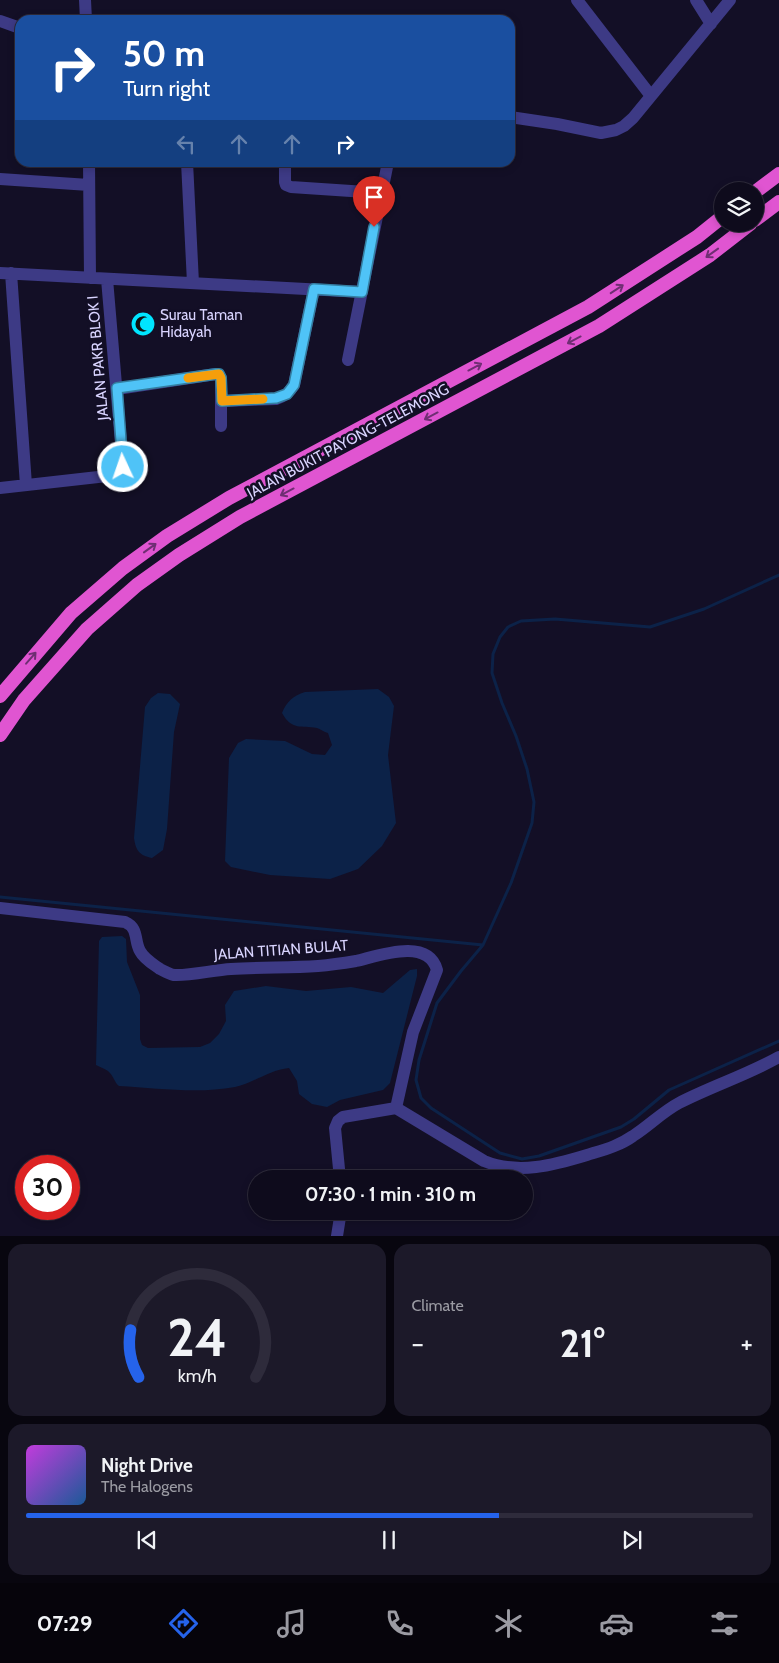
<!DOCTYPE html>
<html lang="en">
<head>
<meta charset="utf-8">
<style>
  body { margin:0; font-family:Cabin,sans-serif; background:#1c1929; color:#f1f3f6; height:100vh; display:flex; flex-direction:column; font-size:19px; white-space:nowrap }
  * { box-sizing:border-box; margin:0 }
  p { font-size:16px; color:#9b9ba3 }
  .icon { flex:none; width:28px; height:28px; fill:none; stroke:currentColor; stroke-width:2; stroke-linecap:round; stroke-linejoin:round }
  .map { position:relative; height:1236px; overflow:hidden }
  .panel { display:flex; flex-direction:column; gap:8px; padding:8px; background:#08060f; flex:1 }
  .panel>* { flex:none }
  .hud { position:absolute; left:15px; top:15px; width:500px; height:152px; border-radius:15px; box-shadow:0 2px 8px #0003,0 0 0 1px #2e2b3b; background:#1a4fa0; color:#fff; overflow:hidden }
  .tools { position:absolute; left:714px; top:182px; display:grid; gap:10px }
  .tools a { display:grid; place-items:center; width:50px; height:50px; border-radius:50%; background:#0e0b1c; box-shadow:0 2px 8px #0003,0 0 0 1px #2e2b3b; font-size:25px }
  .speed { position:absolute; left:15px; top:1155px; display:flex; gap:10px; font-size:25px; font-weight:700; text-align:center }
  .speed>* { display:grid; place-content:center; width:65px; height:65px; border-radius:50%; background:#0e0b1c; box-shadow:0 2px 8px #0003,0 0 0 1px #2e2b3b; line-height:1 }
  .speed .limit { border:8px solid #d22; background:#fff; color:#111 }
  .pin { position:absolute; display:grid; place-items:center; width:42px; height:42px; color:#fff; margin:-51px -21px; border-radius:50% 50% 50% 0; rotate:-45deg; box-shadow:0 0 5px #0007 }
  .pin .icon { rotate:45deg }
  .me { position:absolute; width:55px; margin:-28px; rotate:357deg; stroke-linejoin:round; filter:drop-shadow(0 0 4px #0008) }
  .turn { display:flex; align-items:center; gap:18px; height:105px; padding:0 25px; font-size:22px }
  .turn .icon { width:65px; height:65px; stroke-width:2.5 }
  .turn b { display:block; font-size:35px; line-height:42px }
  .lanes { display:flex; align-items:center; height:48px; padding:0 25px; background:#0003; justify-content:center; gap:25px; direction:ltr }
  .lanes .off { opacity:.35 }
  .big { font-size:38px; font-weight:800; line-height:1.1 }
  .panel .tile { flex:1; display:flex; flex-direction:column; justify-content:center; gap:8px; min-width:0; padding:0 18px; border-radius:15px; background:#1c1929 }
  .panel .dial { align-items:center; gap:0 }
  .dial svg { height:130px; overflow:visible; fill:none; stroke:#2e2b3b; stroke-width:7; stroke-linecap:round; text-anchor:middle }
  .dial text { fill:#f1f3f6; stroke:none }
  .song { display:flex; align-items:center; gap:15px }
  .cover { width:60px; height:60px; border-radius:8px; background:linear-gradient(135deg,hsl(290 70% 55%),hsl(210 70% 35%)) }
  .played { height:5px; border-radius:2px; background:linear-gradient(90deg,#2563eb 65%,#2e2b3b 65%) }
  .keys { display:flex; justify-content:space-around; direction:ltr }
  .heat { display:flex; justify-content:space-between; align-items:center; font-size:28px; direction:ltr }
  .panel .tiles { flex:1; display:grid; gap:8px; grid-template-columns:1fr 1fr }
  .tile:last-child { grid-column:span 2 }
  .trip { position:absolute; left:248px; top:1170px; width:285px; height:50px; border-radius:25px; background:#0e0b1c; box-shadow:0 2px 8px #0003,0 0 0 1px #2e2b3b; font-weight:800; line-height:50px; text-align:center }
  .menu { display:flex; height:80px; justify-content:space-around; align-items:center; background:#06040b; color:#9b9ba3 }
  .menu .icon { width:35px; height:35px }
  .menu .active { color:#2563eb }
  .menu b { font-size:22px; color:#f1f3f6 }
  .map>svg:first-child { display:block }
</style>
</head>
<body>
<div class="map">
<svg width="779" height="1236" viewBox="0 0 779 1236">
  <rect width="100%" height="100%" fill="#130f26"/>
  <path fill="#0c2248" d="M378,689l11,8 5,9 -6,49 8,68 -14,23 -24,23 -28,10 -60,-4 -39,-8 -6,-6 4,-103 9,-15 8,-4 39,2 27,13 13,1 7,-10 -4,-12c-4,-1 -8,-4 -11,-5 -16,-3 -25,3 -35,-15 5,-12 11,-17 23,-21z
    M158,693l12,1 10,10 -6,28 -7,97 -4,21 -11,8c-13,-3 -16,-7 -18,-20l11,-131 6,-9z
    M122,936l4,3 1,23 13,33v44l2,6 6,3 52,-1 10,-4 9,-9 7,-13 -1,-16 9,-14 32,-5 40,5 45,-4 32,6 27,-23 7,-1v7l-27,107 -7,7 -43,10 -13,7 -15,-3 -13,-10 -2,-13 -8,-13c-20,2 -35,15 -54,19 -38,7 -78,1 -116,-1 -5,-4 -5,-10 -11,-15 -3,-2 -8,-4 -12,-6l3,-124 3,-4z"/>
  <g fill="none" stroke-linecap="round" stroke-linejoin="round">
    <path stroke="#0c2248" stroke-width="3" d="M779,575l-75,34 -54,18 -95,-8 -34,2 -13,6 -8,10 -7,17 -1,19 10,30 14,33 11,33 7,33 -2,21 -21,60 -28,62 -22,26 -24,32 -18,57 -3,20 5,18 10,10 69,45 22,6 17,-3 82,-29 13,-8 35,-29 110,-49
      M0,897l483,48"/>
    <path stroke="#3d3a85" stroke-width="12" d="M85,0l1,20
      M577,0l74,96
      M696,0l15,24
      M0,21l20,7
      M510,117l47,7 44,9 15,-3 8,-4 9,-8 97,-118
      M89,162l1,116
      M187,162l6,121
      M285,162v20l1,3 5,2 90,6
      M0,179l89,6
      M0,273l362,19
      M11,273l15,212
      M348,360l40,-198
      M117,389l99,-15 3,1 2,3v23l55,-2c9,-3 13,-6 18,-14l20,-96
      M221,426v-25
      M0,488l116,-13 7,-8 -16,-188
      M0,908l125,14c14,6 9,19 15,29 4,8 13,13 20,18 4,2 9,5 14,6 15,1 40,-5 57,-6 29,-2 58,-1 87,-3 12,-1 26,-3 38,-5 22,-5 72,-24 81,9l-24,62 -17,76
      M340,1179l-5,-51 3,-7 5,-4 53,-9 88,53c34,14 70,4 103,-6 16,-5 32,-9 46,-19 16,-10 29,-24 46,-33 33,-17 68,-28 100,-46
      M337,1236l4,-25"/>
    <path stroke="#e055d1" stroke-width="14" d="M755,192l24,-18
      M755,220l24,-18
      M0,696l71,-83 52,-45 44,-32 62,-38 359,-191 109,-70 25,-20
      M0,735l24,-35 63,-71 50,-44 42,-30 61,-38 359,-191 111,-71 40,-31"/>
  </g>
  <defs><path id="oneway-shaft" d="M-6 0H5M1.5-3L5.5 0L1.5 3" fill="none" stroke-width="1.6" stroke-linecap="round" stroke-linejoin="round" transform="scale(1.25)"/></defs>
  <g stroke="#6f2e73">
    <use href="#oneway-shaft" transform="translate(712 253) rotate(144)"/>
    <use href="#oneway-shaft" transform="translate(617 289) rotate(-33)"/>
    <use href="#oneway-shaft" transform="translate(574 340) rotate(152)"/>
    <use href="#oneway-shaft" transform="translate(475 367) rotate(-28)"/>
    <use href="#oneway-shaft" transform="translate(431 416) rotate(152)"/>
    <use href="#oneway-shaft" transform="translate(287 492) rotate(152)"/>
    <use href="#oneway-shaft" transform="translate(150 548) rotate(-36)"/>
    <use href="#oneway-shaft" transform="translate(31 658) rotate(-49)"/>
  </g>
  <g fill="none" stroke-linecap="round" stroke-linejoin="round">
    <defs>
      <path id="route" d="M123,467l-6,-79 99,-14h3l2,4 1,23 54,-3 11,-4 7,-9 20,-96 48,3 12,-65"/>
    </defs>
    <use href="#route" stroke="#337fa1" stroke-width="12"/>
    <use href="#route" stroke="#4fc3f7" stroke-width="9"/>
    <path stroke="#f59e0b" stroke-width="9" d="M188,378l31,-4 2,4 1,23 41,-2"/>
  </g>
  <defs>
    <symbol id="mosque-disc" viewBox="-11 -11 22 22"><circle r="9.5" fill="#00e5ff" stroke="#130f26"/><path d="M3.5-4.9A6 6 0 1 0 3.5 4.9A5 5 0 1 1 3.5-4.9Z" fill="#111"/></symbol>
  </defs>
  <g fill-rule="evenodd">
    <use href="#mosque-disc" x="129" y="310" width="28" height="28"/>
  </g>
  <g text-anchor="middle" stroke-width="5" stroke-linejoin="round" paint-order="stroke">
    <g font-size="15" fill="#d9d4ff" stroke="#130f26" text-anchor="start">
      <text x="160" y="320">Surau Taman<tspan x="160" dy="17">Hidayah</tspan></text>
    </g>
    <g font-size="15" fill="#d9d4ff" stroke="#130f26">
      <text transform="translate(98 358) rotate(-95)" y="5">JALAN PAKR BLOK I</text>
      <text transform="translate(348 441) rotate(-28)" y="5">JALAN BUKIT PAYONG-TELEMONG</text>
      <text transform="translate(281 950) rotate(-4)" y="5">JALAN TITIAN BULAT</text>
    </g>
  </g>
</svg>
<div class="tools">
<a><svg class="icon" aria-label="layers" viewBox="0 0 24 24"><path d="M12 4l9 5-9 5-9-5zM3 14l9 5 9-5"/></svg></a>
</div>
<div class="speed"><div class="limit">30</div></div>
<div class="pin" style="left:374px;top:227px;background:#d93025"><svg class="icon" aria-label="arrive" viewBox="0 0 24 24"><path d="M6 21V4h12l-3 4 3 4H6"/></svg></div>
<svg class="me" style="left:123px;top:467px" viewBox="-20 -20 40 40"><circle r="17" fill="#4fc3f7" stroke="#fff" stroke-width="3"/><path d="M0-11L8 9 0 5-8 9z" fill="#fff"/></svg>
<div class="trip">07:30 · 1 min · 310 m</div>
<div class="hud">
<div class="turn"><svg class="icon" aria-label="right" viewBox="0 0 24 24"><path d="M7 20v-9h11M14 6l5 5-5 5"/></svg><div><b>50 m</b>Turn right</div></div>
<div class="lanes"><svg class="icon off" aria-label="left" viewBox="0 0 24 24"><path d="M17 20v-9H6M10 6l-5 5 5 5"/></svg><svg class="icon off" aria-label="ahead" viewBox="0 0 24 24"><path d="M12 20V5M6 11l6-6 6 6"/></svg><svg class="icon off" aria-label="ahead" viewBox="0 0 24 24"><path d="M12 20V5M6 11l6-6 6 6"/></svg><svg class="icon" aria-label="right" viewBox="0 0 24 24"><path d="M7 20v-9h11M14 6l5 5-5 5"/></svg></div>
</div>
</div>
<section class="panel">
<div class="tiles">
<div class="tile dial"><svg viewBox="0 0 100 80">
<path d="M14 69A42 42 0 1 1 86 69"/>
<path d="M14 69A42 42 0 0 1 9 40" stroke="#2563eb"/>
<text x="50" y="56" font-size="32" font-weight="700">24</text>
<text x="50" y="72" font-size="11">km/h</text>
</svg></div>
<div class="tile"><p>Climate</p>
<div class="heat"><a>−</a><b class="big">21°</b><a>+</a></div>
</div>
<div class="tile">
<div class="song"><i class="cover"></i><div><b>Night Drive</b><p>The Halogens</p></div></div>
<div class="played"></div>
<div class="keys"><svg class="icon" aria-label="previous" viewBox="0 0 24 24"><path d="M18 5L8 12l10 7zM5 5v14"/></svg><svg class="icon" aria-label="pause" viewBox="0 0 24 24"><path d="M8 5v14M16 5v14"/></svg><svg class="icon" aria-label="next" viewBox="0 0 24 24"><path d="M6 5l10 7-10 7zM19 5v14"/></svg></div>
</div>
</div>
</section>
<nav class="menu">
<b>07:29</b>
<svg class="icon active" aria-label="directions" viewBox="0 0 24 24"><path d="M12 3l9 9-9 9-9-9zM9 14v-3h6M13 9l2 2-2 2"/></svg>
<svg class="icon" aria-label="music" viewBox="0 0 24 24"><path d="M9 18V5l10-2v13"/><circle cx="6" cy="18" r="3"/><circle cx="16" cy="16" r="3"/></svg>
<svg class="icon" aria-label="phone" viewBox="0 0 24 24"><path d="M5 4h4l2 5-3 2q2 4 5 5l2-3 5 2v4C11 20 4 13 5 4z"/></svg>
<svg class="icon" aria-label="climate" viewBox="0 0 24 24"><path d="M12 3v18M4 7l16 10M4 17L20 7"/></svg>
<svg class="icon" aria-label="car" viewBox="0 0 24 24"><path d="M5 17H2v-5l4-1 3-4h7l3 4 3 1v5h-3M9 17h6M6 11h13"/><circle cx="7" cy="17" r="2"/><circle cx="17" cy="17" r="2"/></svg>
<svg class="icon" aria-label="filters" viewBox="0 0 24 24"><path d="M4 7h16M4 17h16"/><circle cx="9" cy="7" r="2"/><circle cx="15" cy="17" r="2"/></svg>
</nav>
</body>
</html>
